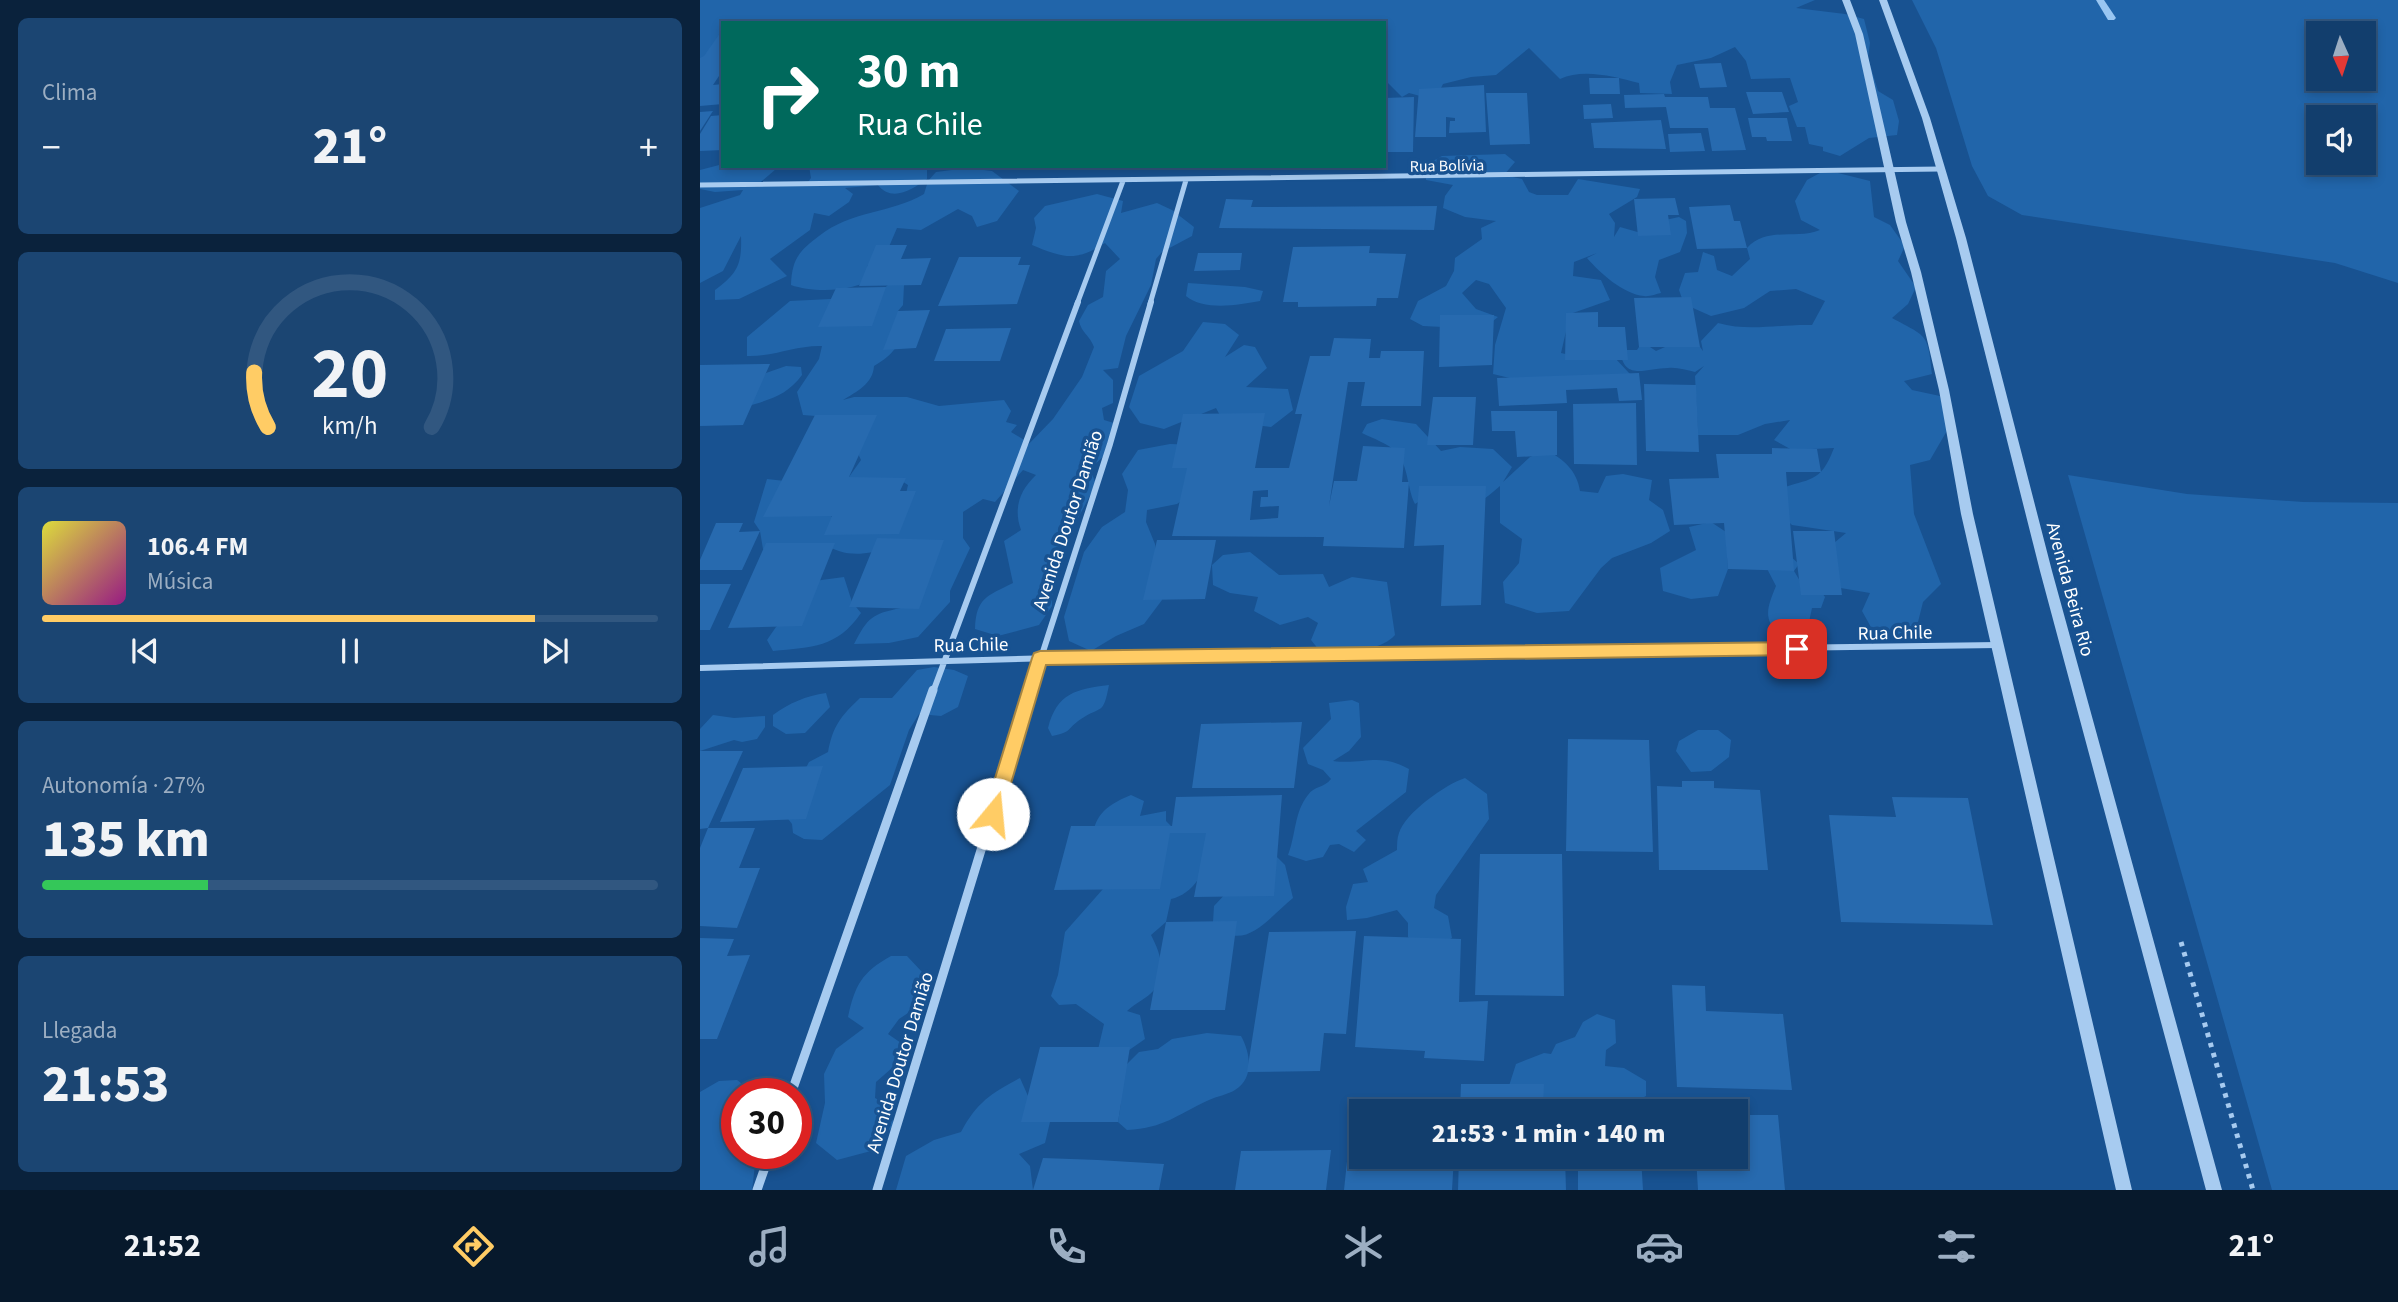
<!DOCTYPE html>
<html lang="es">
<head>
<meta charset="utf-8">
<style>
  body { margin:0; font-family:"Source Sans 3",sans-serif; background:#1b4572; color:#f1f3f6; height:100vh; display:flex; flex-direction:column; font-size:26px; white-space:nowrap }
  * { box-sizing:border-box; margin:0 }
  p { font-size:23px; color:#9caec2 }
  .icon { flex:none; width:38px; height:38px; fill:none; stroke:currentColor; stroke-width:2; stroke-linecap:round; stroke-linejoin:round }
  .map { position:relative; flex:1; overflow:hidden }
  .details { display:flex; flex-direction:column; gap:18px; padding:18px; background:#0a223c; width:700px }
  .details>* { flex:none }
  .guide { position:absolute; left:21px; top:21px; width:665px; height:147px; border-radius:0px; box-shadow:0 4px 10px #0003,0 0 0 2px #315780; background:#00695c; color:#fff; overflow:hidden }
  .needle { width:46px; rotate:177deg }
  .controls { position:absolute; left:1606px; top:21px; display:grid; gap:14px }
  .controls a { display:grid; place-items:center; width:70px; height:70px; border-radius:0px; background:#123e6d; box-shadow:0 4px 10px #0003,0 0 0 2px #315780; font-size:35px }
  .speed { position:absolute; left:21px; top:1078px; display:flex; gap:14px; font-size:35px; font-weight:700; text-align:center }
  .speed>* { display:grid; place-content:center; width:91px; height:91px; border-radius:50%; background:#123e6d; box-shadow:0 4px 10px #0003,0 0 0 2px #315780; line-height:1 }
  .speed .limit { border:10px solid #d22; background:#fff; color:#111 }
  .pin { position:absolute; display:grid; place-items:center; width:60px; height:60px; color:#fff; margin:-30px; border-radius:14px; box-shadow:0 4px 10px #0006 }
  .me { position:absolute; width:77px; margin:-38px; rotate:17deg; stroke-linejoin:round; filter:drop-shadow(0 0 5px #0008) }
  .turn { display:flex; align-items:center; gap:24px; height:147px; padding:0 21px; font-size:32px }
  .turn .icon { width:91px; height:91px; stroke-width:2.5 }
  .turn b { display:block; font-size:49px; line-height:60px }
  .big { font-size:52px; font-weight:800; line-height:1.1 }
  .details .widget { flex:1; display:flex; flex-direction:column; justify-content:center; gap:10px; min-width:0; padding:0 24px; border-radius:10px; background:#1b4572 }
  .details .dial { align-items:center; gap:0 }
  .dial svg { height:182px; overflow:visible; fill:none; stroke:#315780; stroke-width:7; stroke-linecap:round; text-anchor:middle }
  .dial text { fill:#f1f3f6; stroke:none }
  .song { display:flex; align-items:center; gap:21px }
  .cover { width:84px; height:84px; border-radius:10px; background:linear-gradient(135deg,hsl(60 70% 55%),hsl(310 70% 35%)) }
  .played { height:7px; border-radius:4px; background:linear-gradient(90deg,#ffcc65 80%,#315780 80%) }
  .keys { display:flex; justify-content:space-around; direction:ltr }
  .heat { display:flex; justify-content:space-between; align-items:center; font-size:38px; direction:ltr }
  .charge { height:10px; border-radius:5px; background:linear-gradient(90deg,#34c759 27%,#315780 0) }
  .trip { position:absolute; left:649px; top:1099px; width:399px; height:70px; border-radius:0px; background:#123e6d; box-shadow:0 4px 10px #0003,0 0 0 2px #315780; font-weight:800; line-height:70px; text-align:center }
  .menu { display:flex; height:112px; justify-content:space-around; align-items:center; background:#07192c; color:#9caec2 }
  .menu .icon { width:49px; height:49px }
  .menu .selected { color:#ffcc65 }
  .menu b { font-size:32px; color:#f1f3f6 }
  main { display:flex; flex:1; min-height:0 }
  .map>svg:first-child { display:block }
</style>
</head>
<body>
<main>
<section class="details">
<div class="widget"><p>Clima</p>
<div class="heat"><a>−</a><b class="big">21°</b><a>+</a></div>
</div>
<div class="widget dial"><svg viewBox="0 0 100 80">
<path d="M14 69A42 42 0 1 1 86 69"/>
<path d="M14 69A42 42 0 0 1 8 45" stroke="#ffcc65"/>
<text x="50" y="56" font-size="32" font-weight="700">20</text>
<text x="50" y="72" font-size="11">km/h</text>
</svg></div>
<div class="widget">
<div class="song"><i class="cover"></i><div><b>106.4 FM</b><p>Música</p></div></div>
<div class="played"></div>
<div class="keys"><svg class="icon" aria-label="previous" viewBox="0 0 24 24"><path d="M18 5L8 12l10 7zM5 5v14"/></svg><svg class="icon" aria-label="pause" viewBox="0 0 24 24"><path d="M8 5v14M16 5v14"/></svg><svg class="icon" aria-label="next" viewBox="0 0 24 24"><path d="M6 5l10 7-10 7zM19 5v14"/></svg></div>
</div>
<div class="widget"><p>Autonomía · 27%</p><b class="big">135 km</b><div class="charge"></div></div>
<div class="widget"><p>Llegada</p><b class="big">21:53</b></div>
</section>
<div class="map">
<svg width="1698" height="1190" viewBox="0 0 1698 1190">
  <rect width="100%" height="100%" fill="#185291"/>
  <path fill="#2165aa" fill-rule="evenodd" d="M0,0h1115l-19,8 49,6 19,5 6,24 -2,15 10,33 15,9 6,21 -2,14 -28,3 -29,18 -17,-5v-4l-14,-3 -4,-17h-8l-8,-21 9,-4 -8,-24 -39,1 -5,-18 -11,-14 -24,11 -34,7 -7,17 2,12 -32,-1 -1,-10c-25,-6 -55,-15 -79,-4l-31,-31 -33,27 -25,2 -28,7 -8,16 -26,-7 -7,4 -18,-18v-56h-661v24l-23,24z
    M1212,0h486v283l-63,-20 -313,-48 -34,-19 -16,-30 -36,-118zM1619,33h45v46h-45zM1619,117h45v46h-45z
    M805,154l10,8 -11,13 18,4 7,13 8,3h31l10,-16 62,10 -3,8 -28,17 6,9 -1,14 6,-10 21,6 15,-11 23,-5 7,4 1,12 -7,19 -21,8 -4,17 6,16c-5,1 -12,4 -17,3 -21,-2 -44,-23 -57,-38l10,-5 -23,9 -1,14 28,4 9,20 -40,14 -9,39 27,6 26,-2 16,17 -108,7 -29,-7 2,-29 11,-37 -17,-24 -13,-4 -14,13 14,16 22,8 -15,12 -60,-3 -13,-7 8,-18 28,-15 8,-15 1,-13 27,-19 -1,-11 15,-7 -31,-4 -22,-9 2,-12 8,-11 -27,-5v-15l16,-9z
    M23,164l52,2 1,3 -21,18 15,-3 35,2 6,-8 -2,-12 118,2v11c-14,10 -35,24 -49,6l-33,3 8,6 -4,8 -20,14 -15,-3 -4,17 -40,29 17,17 -48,23 -24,1v-10c23,-17 27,-26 26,-54l-18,35 -23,12v-75l40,-13 3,-5 -28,2 -15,-3v-19z
    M267,168l25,3 27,20 -22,30 -20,6 -5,-11 -14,-7 -37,21 -24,-2 -9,21 -21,17 7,11c-18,15 -61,16 -83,8 1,-26 8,-34 28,-49 33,-26 71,-22 105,-42l4,-13 8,-9z
    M1120,173h18l32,8 4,36 16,8 15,21 -7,15 18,26 -8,17 -16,14c35,19 36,15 40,56l-28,7 8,9 28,6 8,33 -18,31 -20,5 4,49 27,70 -18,18 -5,20 -18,15 -28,-8 -10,-18 8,-18 -41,-7 -1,-38 18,-15 -54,-8 -17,-17 2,-18c33,-13 43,-5 57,-42l-42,2 -18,-10 16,-20 -25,4 -27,11h-40l-3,-59 9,-10 -9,6c-9,-2 -18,-5 -27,-4 -22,0 -44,14 -48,-18h17l2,-3h11l6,4 9,-4h35l3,4 -2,-10 17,-18c31,9 62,1 94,2l13,-24 -29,-12 -26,2 -26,17 -33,8 -27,-12 -5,-14 6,-17 13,-1 5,-20 11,4 3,14 15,6 18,-17 -3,-11c20,-22 48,-8 73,-18l-19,-10 -6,-19 12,-21z
    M397,194l26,7 -2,12 36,-10 15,7 22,17 -2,9 -30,16 -6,7 -5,26 -25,51 -8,32 -15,2 10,10v23l-11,5 2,12 10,3 -9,32 -15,14 6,15 -43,82 -1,40 -13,19 -41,11 -23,-7c1,-31 12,-33 38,-46l-9,-42 17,-11c-8,-22 -1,-40 15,-55l-13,-5 -28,32 -12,-3 -20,13v26l7,10 -20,43v11l-32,35 -29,6 -35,1c14,-27 18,-30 47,-36l-10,-60c-28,7 -45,10 -69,-5l-41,7 -18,-1 -3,-18 -6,-9 13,-43 36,4 29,34 73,-19 3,-13 -11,-7 -21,9 -21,1 -6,-11 12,-17 -20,-42 -38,-3 -6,-23 22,-33 3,-13c-26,-1 -49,11 -75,10v-19l43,-36 41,-2 7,9 35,-10 15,-13h16l-1,20 -5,6 10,13c-10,21 -13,30 -34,42 -1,18 -18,26 -31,34l11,-3h53l32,9 65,-6 7,11 -5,11 11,3 -6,7 15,9 -3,9 30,-31 29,-42 12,-30c-4,-11 -13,-15 -15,-26l9,-16 15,-8 3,-26 14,-12 -15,-16c-29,19 -42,15 -73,2l4,-17 -2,-10 11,-12z
    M488,283l57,4 18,4 -3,10c-21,4 -57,10 -74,-5z
    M503,322l22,2 14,11 -14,22 19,-12 11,2 12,21 -21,19 42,2 5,21 -22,17 -48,-6 -7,-13 -52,21 -24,-6 -11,-16 10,-31 44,-25z
    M86,366l15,1 1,8c-16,22 -35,25 -60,33l24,-35z
    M682,419l34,5 25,27 19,-4 33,2 19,18 -9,15 27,-25 16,-7c18,9 31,21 34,41l18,2 8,-17 17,-2 29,6 -3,20 14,10 7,21 -19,12 -39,15 -11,10 -32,43 -32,2 -32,-10 -2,-21 16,-19 3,-24 -22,-16v-37c-29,26 -33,20 -69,8l-16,10c-8,-15 -6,-38 -19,-52 -7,-8 -24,-14 -34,-19l5,-9z
    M470,444l29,1 -4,46 -18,13 -30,6 -1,12 9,22 7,56 -18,24 -28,12 -25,15 -22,-10 -5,-24 20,-65 18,-25 23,-15 3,-22 -6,-16 16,-24z
    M1368,475l119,19 116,8 95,1v687h-126z
    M1011,522l15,10 2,37 -10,27 -27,3 -28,-8 -3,-23 36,-18 -7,-23z
    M1081,548l18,16 -5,7 6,10 17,5 8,11 -4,11h-9l-3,14 -30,13c-17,-17 -11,-29 -3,-49l-14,-27z
    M550,552l29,23 44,-1 6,13 23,-10 35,5 8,53c-18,19 -51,15 -76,15l-8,-10 7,-17 -10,-6 -28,8 -26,-14 4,-14 -28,-4 -17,-8 -1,-20 11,-10z
    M144,577l8,25 9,11c-24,35 -49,34 -88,38l-6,-11 9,-13 22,-16 16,-30z
    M234,667l20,3 14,6 -10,31 -17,9 -22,-2 -10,16 -19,55 -68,55 -18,-1 -11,-6 -1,-9 -9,-12 26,-50 19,-10c5,-26 12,-35 32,-54h32l25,-28z
    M409,685c-6,31 -7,20 -28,34 -15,10 -8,13 -29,17l-4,-8c9,-35 28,-39 61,-43z
    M126,693l4,14 -25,26 -19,1 -13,-8v-11c16,-12 33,-19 53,-22z
    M652,700l7,3 2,34 -12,14 -16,10c32,4 45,-9 76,8l-3,23 -50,39 10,9 -12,12 -15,-8 -9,1 -7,12 -17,4 -18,-6c8,-20 6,-43 20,-60 6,-9 16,-7 23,-16l-8,-9 -15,-6 -5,-16 28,-29 -2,-16z
    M13,715l21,3 31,-2v11l-8,12 -15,3 -8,-2 -34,11v-22z
    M998,730h20l13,10 -2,17 -18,14 -20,1 -15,-21 3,-10z
    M765,778l22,16 2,25 -53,76 -2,13 14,8 4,22 -17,9 -17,1 -10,-11v-14l-11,-13 -30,8 -20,2 -1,-13 7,-23 15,-2 -5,-13 34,-19c0,-5 0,-12 2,-17 6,-20 47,-49 66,-55z
    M431,795l13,6 -4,15 26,-5v10l12,12h28c8,26 -8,60 -35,66l-5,23 -15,13c9,17 16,37 3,55 -6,8 -19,13 -27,21l13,4 5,24 -23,16 -25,-1 7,-30 -28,-20 -17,1 -8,-9 7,-21 7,-43 38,-43 -10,-56c4,-22 19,-30 38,-38z
    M577,857l8,8 8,33c-24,19 -51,59 -80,24l1,-16 14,-15z
    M191,956h16l16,17 -9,36 -15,10 -11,15 16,11 -12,23 -16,14 -1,16 13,7 6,20 -23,26 -34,9 -21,-17 9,-40 -1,-29 12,-25 28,-21 -16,-11c7,-32 14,-45 43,-61z
    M897,1014l18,6 1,23 -10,7 -1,16 19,2 22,13v15l-29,15h-103l-6,-22 8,-25 28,-11 7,1 5,-10 19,-7 8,-15z
    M507,1033l34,3c9,16 14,42 -6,54 -8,5 -18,6 -26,10 -33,15 -44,28 -82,30l-9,-8 3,-20 -7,-25 25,-25 19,-3 14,-10z
    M320,1078l8,18 22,26 -5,21 -26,11 11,12 3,24h-137l10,-34 28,-16 27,-8c16,-30 31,-39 59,-54z
    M37,1080l18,14h-18v59h25l-7,12 -3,25h-52v-98l19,-11z"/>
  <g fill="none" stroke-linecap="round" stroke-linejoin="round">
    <path fill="#99c6f2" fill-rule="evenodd" d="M1396,0h8l12,18 -2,2h-6z"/>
  </g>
  <path fill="#276aaf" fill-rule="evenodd" d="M23,29v41l-10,15 10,-1v20l-23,2v-48l4,-2z
    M1021,63l6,24 -27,1 -6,-24z
    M889,78h30l1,16h-30z
    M784,85l2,47 -37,1 1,-12h5v-3l-9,-1v20h-31l4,-48z
    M1046,92h36l7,20 -36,2z
    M786,93h41l3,51 -40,1z
    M964,94l1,3h43l2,11h25l11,42 -34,1 -4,-23h-38l-4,-21 -41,1 -1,-13z
    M714,97l-1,55h-29v-54z
    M911,104l2,14 -29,1 -1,-14z
    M13,111l-2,3 -11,17v-19z
    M23,115v35l-23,1v-17l11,-18z
    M1048,118h39l5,23h-25l-1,-4h-14z
    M961,120l5,29 -72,-1 -3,-25z
    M1001,133l4,18 -35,1 -2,-18z
    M975,198l4,17h-11l3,20 -33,1 -4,-37z
    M526,199l27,1 -2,7 186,-1 -3,24 -215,-2z
    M1030,205l4,16h6l7,27 -50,1 -8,-42z
    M176,245h31l-6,14 30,-1 -10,27 -62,1z
    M670,246l-1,7 37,1 -8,44h-21l-1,8 -78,1v-5h-15l10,-55z
    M498,253h44l-2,17 -46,1z
    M259,257h62l-3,8h12l-13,39 -79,2z
    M186,287l-14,39 -54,1 18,-39z
    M991,297l9,50h-61l-5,-49z
    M230,310l-14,38 -33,2 15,-39z
    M898,312v15h27l3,33h-63l1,-47z
    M740,315h54l-2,50 -53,2z
    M311,328l-11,33h-66l12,-32z
    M634,338l37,1 -2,19h11l1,-7h43l-3,55h-60l4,-24h-17l-19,124 5,-25h23l6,-35 42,2 -3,34h7l-5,66 -81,-2 1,-9 -152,-1 15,-68h-15l11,-54 82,-1 -10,55h34l13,-54h-7l15,-58h20zM568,490v7h-7l-1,10 19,-1 -1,12 -28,2 3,-29z
    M70,364l-27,61 -43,1v-61z
    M939,373l3,27 -23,1 -2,-13 -51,2 1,13 -68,3 -2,-28z
    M944,384l52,1 3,67 -53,-1z
    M733,397h43l-3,48h-46z
    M936,403l1,62 -63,-1 -1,-60z
    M791,411h66v44l-40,2 -2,-26h-23z
    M115,415h62l-28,62 57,1 -6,13h16l-17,43 -75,1 8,-19 -69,1z
    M1072,448l45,1 4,23h-35l8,99 -66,-2 -4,-46 -50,2 -5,-46 50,-1 -3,-24h56z
    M719,486h67l-5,119 -40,1 3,-61 -30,1z
    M16,523h27l-4,9 21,-1 -18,39h-42v-10z
    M1093,531h41l8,64h-41z
    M177,538l67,2 -25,69 -70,-2z
    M457,540h59l-11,59 -62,1z
    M66,543h69l-33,83 -74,2z
    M0,584h31l-21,46h-10z
    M602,722l-8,66h-102l9,-64z
    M868,739l81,1 4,112 -87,-1z
    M0,751h43l-35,77 -8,1z
    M123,766l-17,53 -86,3 23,-54z
    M982,781h32v7l46,2 8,80h-109l-2,-84 25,1z
    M582,795l-8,101 -80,1 12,-64h-36l-10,56 -106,1 17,-64h101l4,-29z
    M1192,797l76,1 25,127 -152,-3 -12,-107 67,2z
    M8,828h47l-16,40h21l-23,60 -37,-2v-78z
    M780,854h82l2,142 -89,-1z
    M537,921l-12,89h-75l16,-88z
    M656,931l-10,103 -22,-1 -4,38 -73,1 22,-140z
    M664,936l97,3 -2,63 29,-1 -4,60 -60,-3 1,-7 -70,-4z
    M0,938l34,1 -7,17 23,-1 -33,84h-17z
    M972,985l33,1 1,25 77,3 9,76 -115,-3z
    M340,1047h90l-12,75h-97z
    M761,1084h83l-1,23h21v4h-104z
    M1036,1115h42l7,75h-87l-2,-33h40z
    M650,1133h12v24h92l-2,33h-108z
    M631,1150l-5,40h-91l6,-39z
    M759,1157h106l1,33h-108z
    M878,1157h63l2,33h-65z
    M343,1158l55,2 66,4 -5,26h-126z"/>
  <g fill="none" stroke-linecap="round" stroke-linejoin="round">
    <path stroke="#a7cbf0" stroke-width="5" stroke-dasharray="4.5 6" stroke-linecap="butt" d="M1481,942l72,248"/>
    <path stroke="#a7cbf0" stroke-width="5" d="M0,185l1241,-16
      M377,304l46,-123
      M450,304l36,-124"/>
    <path stroke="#a7cbf0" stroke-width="6" d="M0,668l391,-11 907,-12
      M233,692l145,-390
      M330,692l80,-248 41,-142"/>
    <path stroke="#a7cbf0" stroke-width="9" d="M91,1094l142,-404
      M57,1190l13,-37
      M177,1190l153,-500"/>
    <path fill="#a7cbf0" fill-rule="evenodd" d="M1142,0h8l13,34 43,188 15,50 28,118 24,124 159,676h-16l-155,-676 -22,-124 -28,-118 -15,-50 -41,-188z
      M1179,0h8l43,118 36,120 86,333 170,619h-16l-166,-619 -84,-333 -34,-120z"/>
  </g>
  <path fill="#ffcc65" stroke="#a68542" stroke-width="2" d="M1097,642l6,2 2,5 -2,4 -6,2 -751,10 -44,149 -3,6 -6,2 -7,-2 -2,-6 48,-156 2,-5 6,-2z"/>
  <g text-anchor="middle" stroke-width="7" stroke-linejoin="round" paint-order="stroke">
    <g font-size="16" fill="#fff" stroke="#185291">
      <text transform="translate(747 165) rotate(-1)" y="6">Rua Bolívia</text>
    </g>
    <g font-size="19" fill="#fff" stroke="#185291">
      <text transform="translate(367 520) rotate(-72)" y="7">Avenida Doutor Damião</text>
      <text transform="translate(1371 589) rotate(75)" y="7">Avenida Beira Rio</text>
      <text transform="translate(1195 632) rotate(-1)" y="7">Rua Chile</text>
      <text transform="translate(271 644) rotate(-1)" y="7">Rua Chile</text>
      <text transform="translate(199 1062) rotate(-73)" y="7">Avenida Doutor Damião</text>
    </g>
  </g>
</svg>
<div class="controls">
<a><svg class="needle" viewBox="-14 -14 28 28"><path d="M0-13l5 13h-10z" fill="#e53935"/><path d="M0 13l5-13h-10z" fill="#9caec2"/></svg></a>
<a><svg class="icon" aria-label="sound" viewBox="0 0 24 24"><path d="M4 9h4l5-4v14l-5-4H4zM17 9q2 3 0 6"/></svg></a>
</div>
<div class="speed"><div class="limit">30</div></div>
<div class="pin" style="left:1097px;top:649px;background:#d93025"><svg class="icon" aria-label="arrive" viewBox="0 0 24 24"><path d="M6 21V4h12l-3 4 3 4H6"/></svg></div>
<svg class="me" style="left:293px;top:814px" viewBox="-20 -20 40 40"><circle r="19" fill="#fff"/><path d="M0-13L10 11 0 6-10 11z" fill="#ffcc65"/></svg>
<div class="trip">21:53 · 1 min · 140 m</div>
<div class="guide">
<div class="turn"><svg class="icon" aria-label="right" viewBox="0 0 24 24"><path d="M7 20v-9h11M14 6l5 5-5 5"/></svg><div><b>30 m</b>Rua Chile</div></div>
</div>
</div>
</main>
<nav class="menu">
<b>21:52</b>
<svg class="icon selected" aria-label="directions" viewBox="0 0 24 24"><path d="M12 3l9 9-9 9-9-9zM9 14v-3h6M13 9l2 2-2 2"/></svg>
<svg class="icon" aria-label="music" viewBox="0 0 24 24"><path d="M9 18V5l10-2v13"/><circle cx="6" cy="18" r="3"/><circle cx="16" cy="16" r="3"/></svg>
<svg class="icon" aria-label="phone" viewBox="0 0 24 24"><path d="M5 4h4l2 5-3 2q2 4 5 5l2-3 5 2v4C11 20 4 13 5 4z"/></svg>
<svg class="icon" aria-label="climate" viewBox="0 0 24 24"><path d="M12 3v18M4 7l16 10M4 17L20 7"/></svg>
<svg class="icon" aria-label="car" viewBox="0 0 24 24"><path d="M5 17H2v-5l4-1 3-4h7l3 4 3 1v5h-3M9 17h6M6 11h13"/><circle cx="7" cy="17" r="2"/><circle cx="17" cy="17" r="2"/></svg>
<svg class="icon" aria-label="filters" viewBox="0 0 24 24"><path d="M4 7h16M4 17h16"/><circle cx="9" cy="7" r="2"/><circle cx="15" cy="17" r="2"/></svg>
<b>21°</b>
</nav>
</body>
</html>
